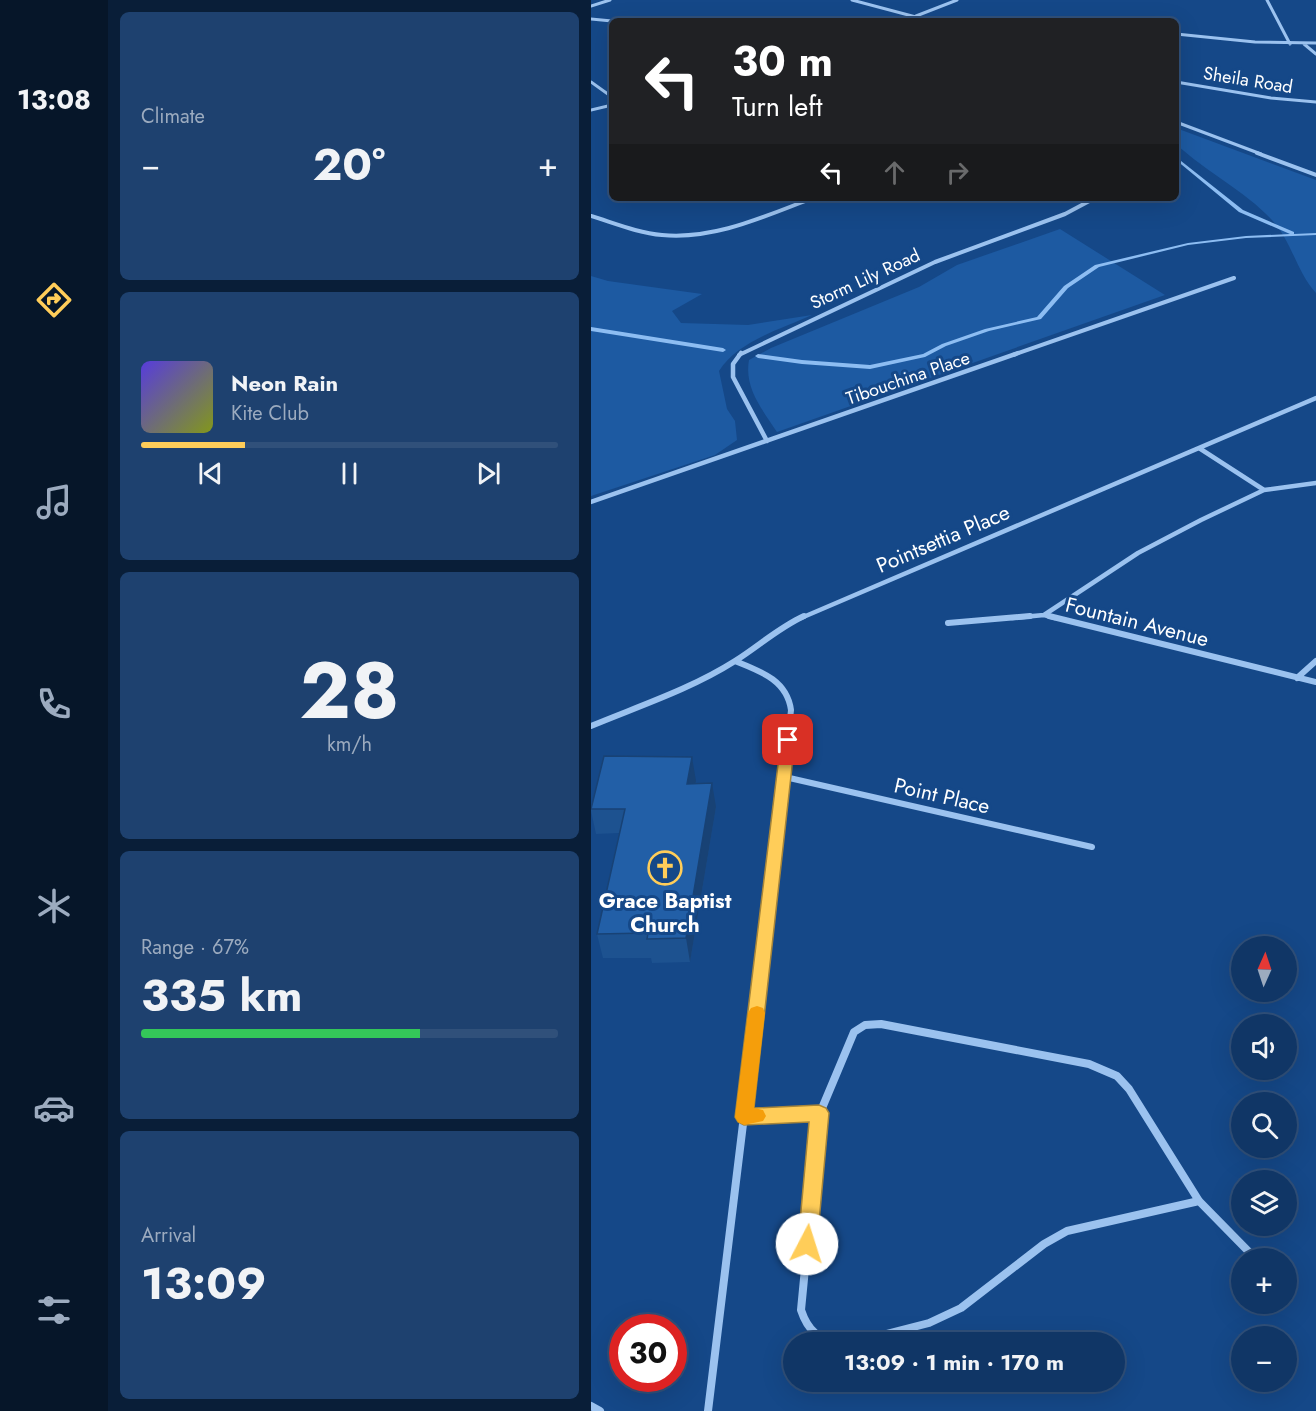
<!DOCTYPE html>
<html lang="en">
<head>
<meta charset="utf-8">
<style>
  body { margin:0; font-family:Jost,sans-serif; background:#1e416f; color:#f1f3f6; height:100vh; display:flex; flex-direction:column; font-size:22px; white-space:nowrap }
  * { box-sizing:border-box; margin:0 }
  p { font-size:20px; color:#9cabbf }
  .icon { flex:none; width:33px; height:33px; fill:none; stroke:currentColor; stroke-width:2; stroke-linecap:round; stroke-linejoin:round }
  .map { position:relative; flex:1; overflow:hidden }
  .sheet { display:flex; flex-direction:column; gap:12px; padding:12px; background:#091e38; width:483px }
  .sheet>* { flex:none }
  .guide { position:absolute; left:18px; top:18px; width:570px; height:183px; border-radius:9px; box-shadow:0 6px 24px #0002,0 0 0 2px #30507a; background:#202124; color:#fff; overflow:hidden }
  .needle { width:39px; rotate:3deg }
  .tools { position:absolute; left:640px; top:936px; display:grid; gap:12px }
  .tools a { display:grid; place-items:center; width:66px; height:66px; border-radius:50%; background:#103666; box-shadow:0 6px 24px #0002,0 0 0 2px #30507a; font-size:30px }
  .speed { position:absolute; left:18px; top:1314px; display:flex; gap:12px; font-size:30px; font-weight:700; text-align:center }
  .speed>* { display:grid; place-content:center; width:78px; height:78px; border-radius:50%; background:#103666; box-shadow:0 6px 24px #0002,0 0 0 2px #30507a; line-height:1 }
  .speed .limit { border:9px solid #d22; background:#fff; color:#111 }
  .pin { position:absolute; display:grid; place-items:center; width:51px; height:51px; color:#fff; margin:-26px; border-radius:12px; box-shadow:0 3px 9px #0006 }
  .me { position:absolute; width:66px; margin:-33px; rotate:5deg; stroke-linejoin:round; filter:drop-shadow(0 0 4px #0008) }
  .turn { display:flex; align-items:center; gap:21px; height:126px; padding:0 24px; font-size:27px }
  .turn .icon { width:78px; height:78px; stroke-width:2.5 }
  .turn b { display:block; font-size:42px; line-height:51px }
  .lanes { display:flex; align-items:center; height:57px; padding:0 24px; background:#0003; justify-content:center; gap:30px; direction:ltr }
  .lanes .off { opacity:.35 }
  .big { font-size:45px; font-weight:700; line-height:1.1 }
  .sheet .widget { flex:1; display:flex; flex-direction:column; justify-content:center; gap:9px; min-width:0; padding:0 21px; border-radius:9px; background:#1e416f }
  .sheet .dial { align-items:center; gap:0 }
  .dial b { font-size:78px; line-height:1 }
  .song { display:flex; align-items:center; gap:18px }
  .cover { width:72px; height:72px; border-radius:9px; background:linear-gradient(135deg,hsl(250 70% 55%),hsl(70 70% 35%)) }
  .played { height:6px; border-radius:3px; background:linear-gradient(90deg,#ffcd59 25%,#30507a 25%) }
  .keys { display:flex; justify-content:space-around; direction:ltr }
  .heat { display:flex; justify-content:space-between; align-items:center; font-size:33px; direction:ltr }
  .charge { height:9px; border-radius:4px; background:linear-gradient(90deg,#34c759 67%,#30507a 0) }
  .trip { position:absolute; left:192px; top:1332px; width:342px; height:60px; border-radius:30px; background:#103666; box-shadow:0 6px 24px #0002,0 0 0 2px #30507a; font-weight:700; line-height:60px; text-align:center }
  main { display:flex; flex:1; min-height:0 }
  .tab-bar { display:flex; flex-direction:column; width:108px; justify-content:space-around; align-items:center; background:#061629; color:#9cabbf }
  .tab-bar .icon { width:42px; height:42px }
  .tab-bar .current { color:#ffcd59 }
  .tab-bar b { font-size:27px; color:#f1f3f6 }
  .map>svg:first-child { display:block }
</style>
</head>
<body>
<main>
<nav class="tab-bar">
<b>13:08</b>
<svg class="icon current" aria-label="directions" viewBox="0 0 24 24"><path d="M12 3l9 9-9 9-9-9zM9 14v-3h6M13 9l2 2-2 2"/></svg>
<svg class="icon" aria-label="music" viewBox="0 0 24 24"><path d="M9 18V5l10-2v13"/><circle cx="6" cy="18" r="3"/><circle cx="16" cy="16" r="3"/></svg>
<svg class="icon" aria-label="phone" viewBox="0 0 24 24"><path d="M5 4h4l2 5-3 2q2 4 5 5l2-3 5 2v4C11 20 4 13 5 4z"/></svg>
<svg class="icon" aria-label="climate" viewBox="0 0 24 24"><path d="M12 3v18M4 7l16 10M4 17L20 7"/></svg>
<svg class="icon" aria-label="car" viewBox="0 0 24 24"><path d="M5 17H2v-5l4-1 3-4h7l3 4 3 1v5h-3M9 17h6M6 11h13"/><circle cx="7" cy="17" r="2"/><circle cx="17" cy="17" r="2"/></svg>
<svg class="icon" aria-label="filters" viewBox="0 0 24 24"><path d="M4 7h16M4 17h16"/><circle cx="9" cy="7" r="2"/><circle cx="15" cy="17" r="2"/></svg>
</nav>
<section class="sheet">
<div class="widget"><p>Climate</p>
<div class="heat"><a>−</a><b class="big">20°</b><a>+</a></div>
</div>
<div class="widget">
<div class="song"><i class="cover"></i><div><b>Neon Rain</b><p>Kite Club</p></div></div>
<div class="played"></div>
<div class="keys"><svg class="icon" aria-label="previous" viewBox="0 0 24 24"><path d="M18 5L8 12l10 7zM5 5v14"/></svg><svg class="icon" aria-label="pause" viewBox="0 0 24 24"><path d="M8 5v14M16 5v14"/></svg><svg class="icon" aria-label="next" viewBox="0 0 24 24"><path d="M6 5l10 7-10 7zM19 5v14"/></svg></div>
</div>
<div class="widget dial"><b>28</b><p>km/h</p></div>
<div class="widget"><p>Range · 67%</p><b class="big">335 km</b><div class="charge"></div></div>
<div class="widget"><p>Arrival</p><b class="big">13:09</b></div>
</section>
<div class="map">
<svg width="725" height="1411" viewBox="0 0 725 1411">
  <rect width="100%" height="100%" fill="#154888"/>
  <path fill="#1d5aa2" d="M585,128l140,52v113c-20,-22 -24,-52 -45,-74 -25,-27 -66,-48 -95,-75z
    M469,229l105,66 -388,137c-15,-23 -33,-44 -28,-72l22,-12 148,-61 38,-22z
    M0,276l17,5 94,13 -30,17 9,12 67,2 64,-10c-31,14 -74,26 -93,56l8,38 8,12 2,19 -22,15 -124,41z"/>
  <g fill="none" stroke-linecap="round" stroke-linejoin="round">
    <path fill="#8dbdf2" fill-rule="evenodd" d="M585,157l67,53 51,22v2l22,-1v2l-70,3 -58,7 -89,22 -31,21 -27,31 -52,12 -43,15 -21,11 -55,12 -68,-5 -44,-6 -3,-2 3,-2 44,6 68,5 53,-11 19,-10 43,-15 52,-12 27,-31 31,-21 93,-22 58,-7 44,-2 -51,-22 -63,-52z
      M0,327l132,21 3,2 -3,2 -132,-21z"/>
    <path stroke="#9bc2ef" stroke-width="3" d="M261,0l79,21
      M676,0l23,44
      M0,6l19,-6
      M325,16l41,-16
      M0,19l21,2
      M585,34l79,8 61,1
      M713,44l12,10
      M0,82l21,15
      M585,82l95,16 45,4
      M0,110l21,-5
      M585,122l85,32"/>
    <path stroke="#9bc2ef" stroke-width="4" d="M666,153l59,22
      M0,216c23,7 47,17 71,19 53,5 103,-19 151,-37
      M148,355l196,-93 130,-48 30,-16
      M422,355l221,-77"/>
    <path stroke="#9bc2ef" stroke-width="4.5" d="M150,353l-8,11v13l34,64
      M608,448l65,42
      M0,502l427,-149
      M453,615l94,-62 63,-33 63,-30 52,-7
      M210,618l515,-220
      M421,618l32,-3 11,3"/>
    <path stroke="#9bc2ef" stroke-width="6" d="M458,616l267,66
      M357,623l82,-7
      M144,661c25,10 52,19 56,49l-28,252
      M706,678l19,-17
      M0,726c48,-20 100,-37 144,-65 24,-15 43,-33 69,-45
      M194,777l307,70"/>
    <path stroke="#9bc2ef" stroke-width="8" d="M153,1117l76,-4
      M249,1342c-22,-3 -32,-11 -39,-32l19,-197 34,-81 11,-7 16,-1 208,40 28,12 12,13 70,112 52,53
      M264,1342l74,-19 32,-15 83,-64 23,-13 132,-30
      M0,1406l9,5
      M117,1411l55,-451"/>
  </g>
  <path fill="#1d5290" d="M105,781v2l20,24 -26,155 -38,1 -1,-5h-48l-6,-24 22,-101 -23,1 -5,-23v-3z"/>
  <path fill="#184275" d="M101,757l4,24 -4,27 -5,-24z
    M121,783l4,24 -26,155 -4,-24z"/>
  <path fill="#225fa7" stroke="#184275" stroke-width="1.5" d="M13,756l88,1 -5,27 25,-1 -26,155 -39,1 1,-6 -51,1 28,-125h-34z"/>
  <path fill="#ffcd59" stroke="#a6853a" stroke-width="1.5" d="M197,735l7,5 -41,368 65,-3 7,3 3,5 -12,131 -3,7 -7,3 -7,-3 -2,-7 11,-122 -65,3 -6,-3 -3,-5 46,-377z"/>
  <path fill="#f59e0b" d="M166,1006l6,2 2,5 -11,95 9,2 3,6 -3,5 -19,4 -6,-3 -3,-5 13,-104 3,-5z"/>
  <defs>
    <symbol id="church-ring" viewBox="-11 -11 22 22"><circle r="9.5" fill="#154888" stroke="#ffcd59" stroke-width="1.5"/><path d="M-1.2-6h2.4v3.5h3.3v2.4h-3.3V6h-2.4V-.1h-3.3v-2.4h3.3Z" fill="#ffcd59"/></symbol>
  </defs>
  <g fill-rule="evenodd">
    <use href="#church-ring" x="55" y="849" width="38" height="38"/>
  </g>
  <g text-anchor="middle" stroke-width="6" stroke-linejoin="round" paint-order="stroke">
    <g font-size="18" fill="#fff" stroke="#154888">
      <text transform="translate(657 80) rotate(9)" y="6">Sheila Road</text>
      <text transform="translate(274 279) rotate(-25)" y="6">Storm Lily Road</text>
      <text transform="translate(317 378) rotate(-19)" y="6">Tibouchina Place</text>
    </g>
    <g font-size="21" fill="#fff" stroke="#154888">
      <text transform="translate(352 539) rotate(-23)" y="7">Pointsettia Place</text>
      <text transform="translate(546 622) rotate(14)" y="7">Fountain Avenue</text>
      <text transform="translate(351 796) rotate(13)" y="7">Point Place</text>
    </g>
    <g font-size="21" font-weight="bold" fill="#fff" stroke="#154888">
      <text x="74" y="908">Grace Baptist<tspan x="74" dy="24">Church</tspan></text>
    </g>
  </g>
</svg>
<div class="tools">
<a><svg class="needle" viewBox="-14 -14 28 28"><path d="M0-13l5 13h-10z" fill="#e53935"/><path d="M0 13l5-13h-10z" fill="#9cabbf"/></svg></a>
<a><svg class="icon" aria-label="sound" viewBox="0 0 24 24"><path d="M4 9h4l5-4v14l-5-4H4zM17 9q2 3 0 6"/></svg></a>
<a><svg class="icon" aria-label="search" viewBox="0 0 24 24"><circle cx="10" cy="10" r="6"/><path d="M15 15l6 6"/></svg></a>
<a><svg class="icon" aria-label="layers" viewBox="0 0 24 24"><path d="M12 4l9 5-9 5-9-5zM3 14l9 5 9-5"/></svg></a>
<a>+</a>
<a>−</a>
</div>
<div class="speed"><div class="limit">30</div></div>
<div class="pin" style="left:197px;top:740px;background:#d93025"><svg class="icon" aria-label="arrive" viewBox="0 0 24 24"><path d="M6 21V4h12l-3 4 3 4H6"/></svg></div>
<svg class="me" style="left:216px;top:1244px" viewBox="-20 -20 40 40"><circle r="19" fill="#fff"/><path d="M0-13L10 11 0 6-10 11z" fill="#ffcd59"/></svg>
<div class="trip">13:09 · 1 min · 170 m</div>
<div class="guide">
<div class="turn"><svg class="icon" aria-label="left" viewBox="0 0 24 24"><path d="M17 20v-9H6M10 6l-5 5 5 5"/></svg><div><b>30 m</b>Turn left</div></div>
<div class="lanes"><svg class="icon" aria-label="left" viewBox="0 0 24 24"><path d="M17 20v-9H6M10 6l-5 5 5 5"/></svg><svg class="icon off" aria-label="ahead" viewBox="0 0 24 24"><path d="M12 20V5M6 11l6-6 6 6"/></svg><svg class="icon off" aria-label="right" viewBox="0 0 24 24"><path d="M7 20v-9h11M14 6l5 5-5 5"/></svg></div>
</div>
</div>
</main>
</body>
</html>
